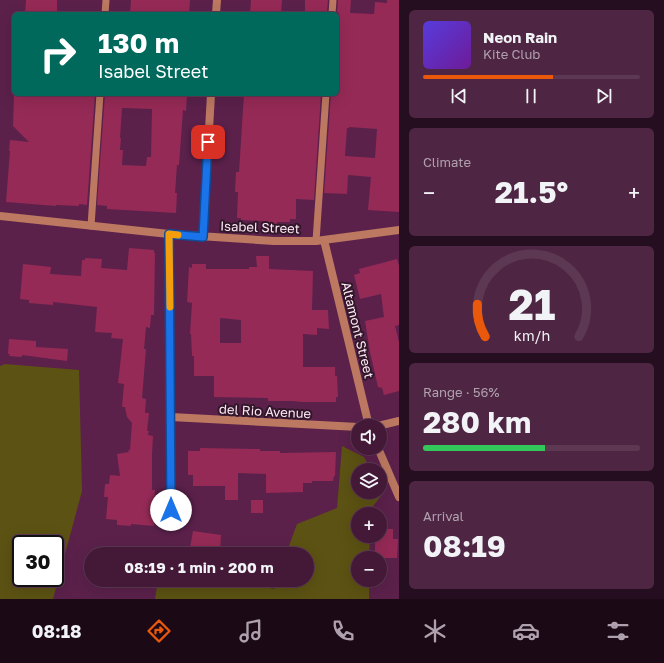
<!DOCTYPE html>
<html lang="en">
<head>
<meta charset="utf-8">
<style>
  body { margin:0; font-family:"Golos Text",sans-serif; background:#4e2643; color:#f1f3f6; height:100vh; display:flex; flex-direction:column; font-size:15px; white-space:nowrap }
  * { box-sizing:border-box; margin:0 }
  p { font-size:13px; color:#afa0ae }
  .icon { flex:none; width:22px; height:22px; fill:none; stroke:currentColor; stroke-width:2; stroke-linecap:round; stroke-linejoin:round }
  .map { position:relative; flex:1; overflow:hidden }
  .details { display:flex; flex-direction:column; gap:10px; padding:10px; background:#250e1f; width:265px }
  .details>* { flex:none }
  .hud { position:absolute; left:12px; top:12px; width:327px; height:84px; border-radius:6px; box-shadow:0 4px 16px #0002,0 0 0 1px #5c3853; background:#00695c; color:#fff; overflow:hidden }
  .tools { position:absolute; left:351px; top:419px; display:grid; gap:8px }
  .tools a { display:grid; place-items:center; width:36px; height:36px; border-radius:50%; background:#441938; box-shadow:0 4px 16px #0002,0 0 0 1px #5c3853; font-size:20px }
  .speed { position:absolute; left:12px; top:535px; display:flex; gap:8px; font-size:20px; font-weight:700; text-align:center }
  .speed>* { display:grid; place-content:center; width:52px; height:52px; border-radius:50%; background:#441938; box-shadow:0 4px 16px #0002,0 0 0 1px #5c3853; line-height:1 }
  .speed .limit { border:2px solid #111; border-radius:6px; background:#fff; color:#111 }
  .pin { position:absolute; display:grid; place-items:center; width:34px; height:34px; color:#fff; margin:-17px; border-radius:8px; box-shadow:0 2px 6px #0006 }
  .me { position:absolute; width:44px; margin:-22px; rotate:0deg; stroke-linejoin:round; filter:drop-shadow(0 0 3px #0008) }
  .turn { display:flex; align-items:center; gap:14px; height:84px; padding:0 20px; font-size:18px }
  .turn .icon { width:52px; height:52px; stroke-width:2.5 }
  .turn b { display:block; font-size:28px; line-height:34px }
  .big { font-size:30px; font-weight:700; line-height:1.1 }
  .details .card { flex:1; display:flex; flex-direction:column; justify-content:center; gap:6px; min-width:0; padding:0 14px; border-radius:6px; background:#4e2643 }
  .details .dial { align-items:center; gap:0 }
  .dial svg { height:104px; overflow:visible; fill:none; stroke:#5c3853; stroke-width:7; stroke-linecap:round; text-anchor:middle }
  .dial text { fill:#f1f3f6; stroke:none }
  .song { display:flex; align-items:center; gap:12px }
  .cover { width:48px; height:48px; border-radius:6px; background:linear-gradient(135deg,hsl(250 70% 55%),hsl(280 70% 35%)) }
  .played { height:4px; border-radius:2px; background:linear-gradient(90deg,#ea580c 60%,#5c3853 60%) }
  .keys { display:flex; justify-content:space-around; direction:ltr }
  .heat { display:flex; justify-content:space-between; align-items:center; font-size:22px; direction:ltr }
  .charge { height:6px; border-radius:3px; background:linear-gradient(90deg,#34c759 56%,#5c3853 0) }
  .trip { position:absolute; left:84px; top:547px; width:230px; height:40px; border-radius:20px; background:#441938; box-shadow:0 4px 16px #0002,0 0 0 1px #5c3853; font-weight:700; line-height:40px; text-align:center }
  .dock { display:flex; height:64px; justify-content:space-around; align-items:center; background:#1b0a16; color:#afa0ae }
  .dock .icon { width:28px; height:28px }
  .dock .current { color:#ea580c }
  .dock b { font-size:18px; color:#f1f3f6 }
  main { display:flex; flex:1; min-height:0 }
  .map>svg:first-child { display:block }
</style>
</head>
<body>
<main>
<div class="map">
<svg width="399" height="599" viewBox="0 0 399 599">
  <rect width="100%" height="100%" fill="#5b214b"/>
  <path fill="#5c5213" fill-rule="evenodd" d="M5,364l74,6 3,121 -29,108h-53v-233zM21,544h34v34h-34z
    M342,446l22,11 7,13h-13v22h22v-7l4,7 -14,18v4h-12v22h12l-1,22h-11v22h11v19h-214l3,-19h76l40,9 3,-9h30v-26h-21l11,-30 40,-16z"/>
  <path fill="#952a56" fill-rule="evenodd" d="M26,0h31v14h-32z
    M131,0h59l-1,14h-59z
    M251,0h31l-1,14h-31z
    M305,0h23l-1,12h-22z
    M338,0h13l-1,13 24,1 1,-12 12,1v-3h12v212l-31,-2 3,-33 -23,-2 -1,19 -23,-1 7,-99h6v-36l2,-33h-1l1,-12 -2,-1zM349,127l28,2 -2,29 -30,-2 2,-28h2z
    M14,94h81l-8,111 -8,-1v2l-23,-1v1l-50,-4 4,-51h-1l1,-11 19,2 -16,-16z
    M105,94h82l-1,17 -3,-1 -4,55h-2l-2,28h2l-1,20 -69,-4v-3l-10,-1zM122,108l30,1 -1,48h-4l-1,9 -24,-1 1,-15h-3l1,-12h-1z
    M244,94h77l-7,106 -18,-1v20h-6v3h-13v3l-14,-1v-3l-22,-1v-2h-4l1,-26h-3l1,-20h3z
    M129,248l25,2v3h1l-1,62h-3l-1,13 -4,-1 -2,22h2l-4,49 4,1 -1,14h4l-2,18h2l-1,4 5,1 -1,18v36h3l-2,25h2l-1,11 -23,-2v2l-14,-1v-5l-11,-1 2,-22h-4l1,-13h4l1,-9 10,1 -3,-22 12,-2 -1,-2h2l2,-27 -5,-6 -2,-10h-3l2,-23 -6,-1 5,-44 -12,-1 1,-5 -17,-1 2,-25 -44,-5v3l-24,-2v-3l-9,-1 3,-35 28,3 -1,7 31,2 1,-16h3v-2l17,1 -1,9 26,2z
    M256,256h13v13l44,2 -1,39h16l1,19 -12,-1v7l-14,-1v33h32v9h2l1,21h-2v5h-34l-9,-1h-25v-3l-54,-1v-21h-20v-20h-2l-1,-22h-1l2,-31 -5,-1 2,-35 3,1v-4h14v5h43v-2h8zM220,318l21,2v23h-21z
    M397,259l2,7v59l-4,1 4,16v49l-15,4 -2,-7 -4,-1 -8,-35 -5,-31 19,-4 -3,-23 -21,5 -6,-24 6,-2 -1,-4z
    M9,339l27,2v6l32,2 -1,12 -45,-6v2l-13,-1 1,-2h-2z
    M200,448l60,1v2h20v2l56,-1 -1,24h-1l-1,5h-21v2h-9v9l-37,1v-19l-28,-1v27h-13v-14h-32v-11h-5v-24h12z
    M251,500h12v13h-12z
    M380,529h13v10h5l-1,19h-22v-22h5z
    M193,531l28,4 -1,18 -30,-5z"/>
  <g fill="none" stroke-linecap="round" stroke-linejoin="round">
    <path stroke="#bc7861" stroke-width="7" d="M105,14l1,-14
      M332,14l1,-14
      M91,226l9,-132
      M316,241l10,-147"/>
    <path stroke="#bc7861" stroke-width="8" d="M216,14l1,-14
      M0,216l169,18 105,7h42l83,-11
      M169,234l2,276
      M203,237l8,-143
      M324,240l45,186
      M171,417l187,10
      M378,426l21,-5
      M378,448l21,49"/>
  </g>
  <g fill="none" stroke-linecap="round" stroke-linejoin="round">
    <defs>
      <path id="route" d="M171,510l-2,-276 34,3 5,-95"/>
    </defs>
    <use href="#route" stroke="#114b97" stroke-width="10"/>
    <use href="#route" stroke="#1a73e8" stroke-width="7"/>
    <path stroke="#f59e0b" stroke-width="7" d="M170,307l-1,-73 9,1"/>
  </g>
  <g text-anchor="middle" stroke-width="4" stroke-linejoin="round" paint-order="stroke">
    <g font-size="13" fill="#fee8f6" stroke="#311729">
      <text transform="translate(260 227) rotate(2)" y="5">Isabel Street</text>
      <text transform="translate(358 330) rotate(76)" y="5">Altamont Street</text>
      <text transform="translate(265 411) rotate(3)" y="5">del Rio Avenue</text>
    </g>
  </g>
</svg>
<div class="tools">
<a><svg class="icon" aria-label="sound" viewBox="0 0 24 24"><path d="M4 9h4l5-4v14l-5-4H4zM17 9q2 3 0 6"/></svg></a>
<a><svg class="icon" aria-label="layers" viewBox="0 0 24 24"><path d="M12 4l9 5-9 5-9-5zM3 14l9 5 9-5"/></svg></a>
<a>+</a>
<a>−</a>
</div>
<div class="speed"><div class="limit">30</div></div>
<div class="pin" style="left:208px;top:142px;background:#d93025"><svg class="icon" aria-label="arrive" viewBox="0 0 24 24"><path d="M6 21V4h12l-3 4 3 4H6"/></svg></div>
<svg class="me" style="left:171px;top:510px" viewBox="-20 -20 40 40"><circle r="19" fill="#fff"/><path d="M0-13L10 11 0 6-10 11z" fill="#1a73e8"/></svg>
<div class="trip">08:19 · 1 min · 200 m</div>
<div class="hud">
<div class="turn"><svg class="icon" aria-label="right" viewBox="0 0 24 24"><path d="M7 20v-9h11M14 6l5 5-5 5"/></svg><div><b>130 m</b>Isabel Street</div></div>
</div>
</div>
<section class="details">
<div class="card">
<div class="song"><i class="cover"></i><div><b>Neon Rain</b><p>Kite Club</p></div></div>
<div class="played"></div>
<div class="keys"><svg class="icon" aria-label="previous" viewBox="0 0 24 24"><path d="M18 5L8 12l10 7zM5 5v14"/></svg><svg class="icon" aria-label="pause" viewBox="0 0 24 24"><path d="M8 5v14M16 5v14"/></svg><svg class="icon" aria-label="next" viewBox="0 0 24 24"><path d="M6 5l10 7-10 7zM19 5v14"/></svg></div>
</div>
<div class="card"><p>Climate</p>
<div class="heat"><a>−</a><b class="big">21.5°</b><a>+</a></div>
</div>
<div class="card dial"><svg viewBox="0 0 100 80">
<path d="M14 69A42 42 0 1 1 86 69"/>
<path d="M14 69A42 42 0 0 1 8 44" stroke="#ea580c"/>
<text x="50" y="56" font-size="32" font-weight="700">21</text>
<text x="50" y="72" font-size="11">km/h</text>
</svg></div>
<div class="card"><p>Range · 56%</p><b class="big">280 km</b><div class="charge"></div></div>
<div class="card"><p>Arrival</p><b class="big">08:19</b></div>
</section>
</main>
<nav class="dock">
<b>08:18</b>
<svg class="icon current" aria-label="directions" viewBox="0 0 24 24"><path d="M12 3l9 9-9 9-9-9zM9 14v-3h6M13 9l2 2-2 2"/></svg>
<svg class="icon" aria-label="music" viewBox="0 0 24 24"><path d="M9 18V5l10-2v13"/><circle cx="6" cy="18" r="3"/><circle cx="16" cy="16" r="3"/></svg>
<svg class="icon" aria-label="phone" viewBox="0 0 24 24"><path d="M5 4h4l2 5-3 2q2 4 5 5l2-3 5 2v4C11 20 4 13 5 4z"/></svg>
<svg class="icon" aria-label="climate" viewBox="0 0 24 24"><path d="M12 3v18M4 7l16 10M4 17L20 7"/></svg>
<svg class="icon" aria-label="car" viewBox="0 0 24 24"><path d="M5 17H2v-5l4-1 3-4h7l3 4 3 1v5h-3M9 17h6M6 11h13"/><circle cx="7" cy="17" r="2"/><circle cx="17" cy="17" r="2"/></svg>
<svg class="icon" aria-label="filters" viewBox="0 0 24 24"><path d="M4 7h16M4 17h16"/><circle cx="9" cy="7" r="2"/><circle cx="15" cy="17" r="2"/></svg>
</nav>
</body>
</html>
